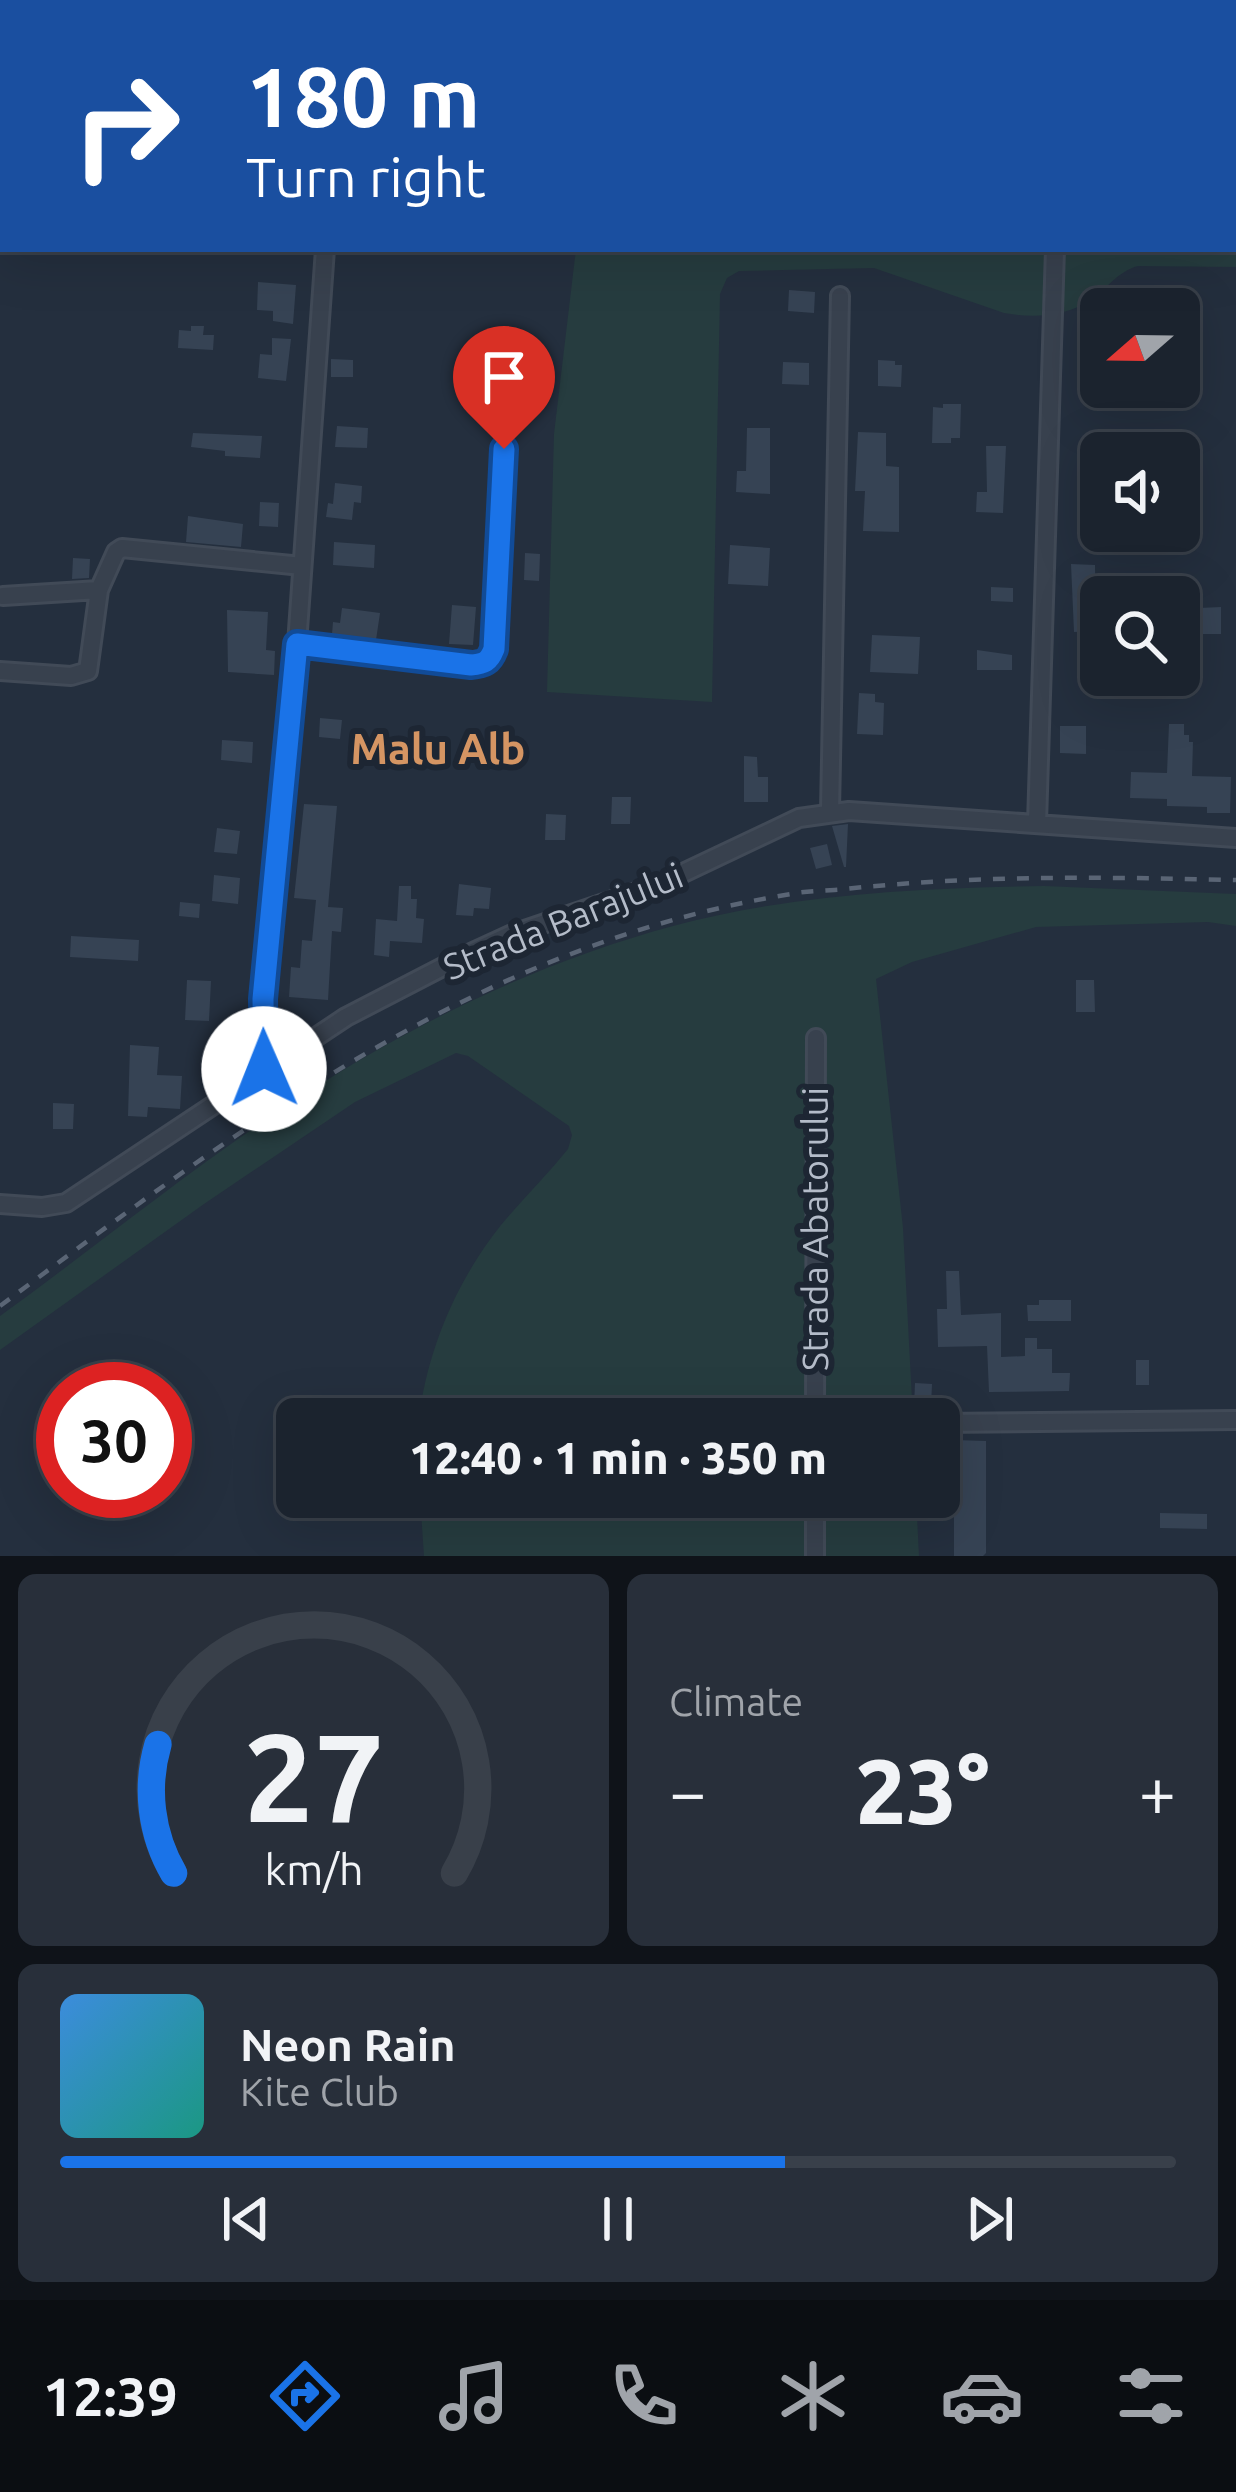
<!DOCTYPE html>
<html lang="en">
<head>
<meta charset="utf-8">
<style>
  body { margin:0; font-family:Ubuntu,sans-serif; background:#282f3a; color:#f1f3f6; height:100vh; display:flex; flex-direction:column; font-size:45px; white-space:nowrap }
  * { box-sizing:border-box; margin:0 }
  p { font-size:39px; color:#a0a4aa }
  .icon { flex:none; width:66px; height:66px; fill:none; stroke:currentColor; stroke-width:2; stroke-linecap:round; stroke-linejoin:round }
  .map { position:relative; height:1556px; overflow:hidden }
  .side { display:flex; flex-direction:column; gap:18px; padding:18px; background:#0f1319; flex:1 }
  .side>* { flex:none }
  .top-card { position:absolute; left:0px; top:0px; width:1236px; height:252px; box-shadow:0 12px 48px #0002,0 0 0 3px #39404a; background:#1a4fa0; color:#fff; overflow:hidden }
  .needle { width:78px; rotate:250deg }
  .controls { position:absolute; left:1080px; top:288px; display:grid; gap:24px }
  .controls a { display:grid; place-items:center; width:120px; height:120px; border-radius:18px; background:#1b232e; box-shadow:0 12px 48px #0002,0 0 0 3px #39404a; font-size:60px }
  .speed { position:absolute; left:36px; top:1362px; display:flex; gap:24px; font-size:60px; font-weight:700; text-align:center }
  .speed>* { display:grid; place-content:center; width:156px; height:156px; border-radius:50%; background:#1b232e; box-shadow:0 12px 48px #0002,0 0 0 3px #39404a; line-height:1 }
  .speed .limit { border:18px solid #d22; background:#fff; color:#111 }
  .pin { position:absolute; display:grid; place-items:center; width:102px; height:102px; color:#fff; margin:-123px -51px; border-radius:50% 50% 50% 0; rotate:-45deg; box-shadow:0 0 12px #0007 }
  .pin .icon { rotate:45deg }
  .me { position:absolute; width:132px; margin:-66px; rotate:359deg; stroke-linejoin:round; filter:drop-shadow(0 0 9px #0008) }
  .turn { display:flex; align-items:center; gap:42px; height:252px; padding:0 48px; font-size:54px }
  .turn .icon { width:156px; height:156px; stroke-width:2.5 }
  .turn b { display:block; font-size:84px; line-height:102px }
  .big { font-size:90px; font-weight:800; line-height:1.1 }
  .side .card { flex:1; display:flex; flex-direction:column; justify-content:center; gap:18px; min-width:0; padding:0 42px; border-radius:18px; background:#282f3a }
  .side .dial { align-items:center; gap:0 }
  .dial svg { height:312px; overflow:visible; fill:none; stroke:#39404a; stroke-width:7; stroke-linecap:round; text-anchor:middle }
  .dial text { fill:#f1f3f6; stroke:none }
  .song { display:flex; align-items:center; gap:36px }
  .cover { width:144px; height:144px; border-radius:18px; background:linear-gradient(135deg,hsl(210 70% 55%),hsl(170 70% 35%)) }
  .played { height:12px; border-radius:6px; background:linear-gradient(90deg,#1a73e8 65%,#39404a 65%) }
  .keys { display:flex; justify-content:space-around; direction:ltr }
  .heat { display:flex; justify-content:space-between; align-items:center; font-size:66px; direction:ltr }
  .side .tiles { flex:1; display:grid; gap:18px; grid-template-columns:1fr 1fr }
  .card:last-child { grid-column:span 2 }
  .trip { position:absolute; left:276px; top:1398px; width:684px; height:120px; border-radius:18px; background:#1b232e; box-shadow:0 12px 48px #0002,0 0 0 3px #39404a; font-weight:800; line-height:120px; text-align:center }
  .menu { display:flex; height:192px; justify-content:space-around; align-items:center; background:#0b0e12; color:#a0a4aa }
  .menu .icon { width:84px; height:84px }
  .menu .on { color:#1a73e8 }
  .menu b { font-size:54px; color:#f1f3f6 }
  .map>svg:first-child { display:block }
</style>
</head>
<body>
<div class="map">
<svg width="1236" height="1556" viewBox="0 0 1236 1556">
  <rect width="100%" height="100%" fill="#242f3e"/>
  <path fill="#263c3f" d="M463,0h652l5,3h-655z
    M1233,11h3v256l-98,-1c-20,5 -31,23 -48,34 -24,17 -58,18 -86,13l-130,-45 -135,3 -12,7 -7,16 -8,408 -165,-10 7,-258 22,-185h657z
    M1044,886l192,8v32l-28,-4 -172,5 -124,35 -36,17 27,249 10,191h-494c8,-69 38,-139 82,-194 22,-26 46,-50 67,-76l4,-14 -3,-9 -101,-70 -12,-3 -101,49 -151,102 -204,146v-34c101,-73 197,-153 302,-220 113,-74 241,-135 371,-170 119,-32 248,-38 371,-40z
    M420,1497h496l3,59h-495z"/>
  <path fill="#364354" d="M258,282l38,3 -3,39 -20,-3v-10l-16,-1z
    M789,290l26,2 -1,21 -26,-2z
    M191,326h13l-1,9h11l-1,15 -35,-2 1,-18 12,1z
    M272,338l19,1 -5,42 -28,-3 2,-24 12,1z
    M331,359l22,1v17h-22z
    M878,360l17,1v4h7l-1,22 -23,-1z
    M783,362l26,1v22l-27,-1z
    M492,371l21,1 -2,28 -20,-2z
    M943,404h18l-1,34h-9v5h-19l1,-36 10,1z
    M337,426l31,2 -1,20 -32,-1z
    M747,428h23v66l-34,-2 1,-21h9z
    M858,432l28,1v33l13,1v65l-36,-1 2,-40h-10z
    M193,433l69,3 -2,22 -35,-2v-5l-34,-4z
    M986,446h20l-3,67 -27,-1 1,-20h10z
    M335,483l27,3 -1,17 -7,-1 -2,18 -26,-3 2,-14 5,1z
    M260,502l19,1 -1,24 -19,-1z
    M188,516l55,8 -2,23 -55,-5z
    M1088,525l24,6v14h-25z
    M334,542l41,3 -1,23 -41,-3z
    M730,545l40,3 -2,38 -40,-2z
    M525,553l15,1 -1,27 -15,-1z
    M73,558l17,1 -1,19 -17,1z
    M1071,564l24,1 1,66 -22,1z
    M991,587l22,1v14l-22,-1z
    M452,605l24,2 -3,38 -24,-1z
    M1221,607v27h-22v-26z
    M342,608l38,5 -4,27 -44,-6 1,-12 7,1z
    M227,610l41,2 -2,38 9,1 -1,24 -46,-3z
    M872,635l48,2 -2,37 -48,-2z
    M977,650l35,5v15h-35z
    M859,693l16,1v8l9,1 -1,32 -26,-1z
    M320,718l22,2 -2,19 -21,-2z
    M1169,724h15v11h5v7h4l-1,34 39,1 -1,36h-23v-6l-40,-1v-7l-37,-1 1,-26 36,1z
    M1060,726h26v28l-26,-1z
    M222,740l31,2 -1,21 -31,-3z
    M744,756l13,1 1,20h10v25h-24z
    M612,797h19l-1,27h-19z
    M304,804l33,2 -9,101 15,1 -2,24 -9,-1 -4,69 -39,-3 2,-30 9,1 2,-28 10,1 4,-41 -22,-2z
    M546,814l20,1 -1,25h-20z
    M848,824l-2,43h-2l-12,-41z
    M217,828l23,3 -3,23 -23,-2z
    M827,844l5,21 -16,4 -6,-21z
    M214,875l26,3 -2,26 -26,-3z
    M459,884l32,4 -2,21 -15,-1 -1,8 -17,-1z
    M399,886h12v13h6l-1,19 8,1 -2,24 -32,-2 -1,16 -15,-2 2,-36 21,2z
    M180,902l20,2 -1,14 -20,-2z
    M71,936l68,4 -1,21 -68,-4z
    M187,980l24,1 -2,40 -24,-1z
    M1076,980h18l1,32h-19z
    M130,1045l29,2 -2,28 25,1 -2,33 -32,-2 -1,10 -19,-1z
    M53,1103l21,1 -1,25h-20z
    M946,1271h13l2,44 40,-2v44l24,-1v-18h12v11h15v24h18l-1,18 -80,1 -2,-46 -49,1 -1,-38h10z
    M1039,1300h32v21h-43l-1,-16h12z
    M1136,1360h13v25h-13z
    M915,1383l17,1 -1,23 -17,-1z
    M954,1440l32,1v112l-3,3h-29z
    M1160,1513l47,1v15l-47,-1z"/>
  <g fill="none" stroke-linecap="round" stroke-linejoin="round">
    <defs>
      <path id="minor" d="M281,0l4,3
        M3,596l96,-6
        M297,644l174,21 19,-7 4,-9 10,-200
        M0,671l71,5 17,-5 11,-81 17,-38 6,-4 180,18
        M830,811l10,-515
        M1037,823l18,-574
        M264,1069l-1,-70 34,-355 28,-395
        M0,1204l42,3 24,-4 280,-186 114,-59 50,-23 150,-51 139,-66 50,-7 387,27
        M815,1419l1,-381
        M939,1423l297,-3
        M815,1497v59"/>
    </defs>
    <use href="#minor" stroke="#414a57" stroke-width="22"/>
    <use href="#minor" stroke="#38414e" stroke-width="16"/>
    <path stroke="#5a6575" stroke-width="4.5" stroke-dasharray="12 12" stroke-linecap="butt" d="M0,1306c245,-182 481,-362 791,-412 20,-4 42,-3 63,-6 129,-13 253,-11 382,-8"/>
  </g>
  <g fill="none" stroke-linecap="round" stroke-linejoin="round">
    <defs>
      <path id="route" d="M264,1069l-1,-70 34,-355 174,21c13,-1 18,-3 23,-16l10,-200"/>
    </defs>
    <use href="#route" stroke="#114b97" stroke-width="30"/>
    <use href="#route" stroke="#1a73e8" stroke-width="21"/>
  </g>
  <g text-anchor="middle" stroke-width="12" stroke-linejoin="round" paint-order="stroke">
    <g font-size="36" fill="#b4bcc9" stroke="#1d2633">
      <text transform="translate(563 921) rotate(-22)" y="13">Strada Barajului</text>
      <text transform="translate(815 1229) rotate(-90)" y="13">Strada Abatorului</text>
    </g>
    <g font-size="42" font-weight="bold" fill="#d59563" stroke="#1d2633">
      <text x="438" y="764">Malu Alb</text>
    </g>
  </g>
</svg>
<div class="controls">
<a><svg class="needle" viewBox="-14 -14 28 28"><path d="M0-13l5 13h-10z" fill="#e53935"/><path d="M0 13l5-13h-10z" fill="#a0a4aa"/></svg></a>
<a><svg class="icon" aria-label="sound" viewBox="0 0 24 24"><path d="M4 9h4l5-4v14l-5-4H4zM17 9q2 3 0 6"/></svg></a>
<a><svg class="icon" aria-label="search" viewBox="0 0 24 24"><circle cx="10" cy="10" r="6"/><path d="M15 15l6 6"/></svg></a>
</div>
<div class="speed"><div class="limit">30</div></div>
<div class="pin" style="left:504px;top:449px;background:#d93025"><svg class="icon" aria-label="arrive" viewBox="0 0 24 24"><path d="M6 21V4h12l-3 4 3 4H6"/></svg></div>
<svg class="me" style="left:264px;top:1069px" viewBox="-20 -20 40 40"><circle r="19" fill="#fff"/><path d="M0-13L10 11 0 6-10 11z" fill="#1a73e8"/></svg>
<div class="trip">12:40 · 1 min · 350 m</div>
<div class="top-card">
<div class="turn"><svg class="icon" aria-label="right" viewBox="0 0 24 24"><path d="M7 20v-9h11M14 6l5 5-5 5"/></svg><div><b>180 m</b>Turn right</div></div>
</div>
</div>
<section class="side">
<div class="tiles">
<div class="card dial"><svg viewBox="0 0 100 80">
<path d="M14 69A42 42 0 1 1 86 69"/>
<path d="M14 69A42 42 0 0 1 10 36" stroke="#1a73e8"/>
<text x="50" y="56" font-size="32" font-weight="700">27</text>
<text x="50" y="72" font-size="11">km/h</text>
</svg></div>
<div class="card"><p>Climate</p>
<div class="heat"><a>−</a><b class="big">23°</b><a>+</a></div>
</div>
<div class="card">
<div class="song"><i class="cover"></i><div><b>Neon Rain</b><p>Kite Club</p></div></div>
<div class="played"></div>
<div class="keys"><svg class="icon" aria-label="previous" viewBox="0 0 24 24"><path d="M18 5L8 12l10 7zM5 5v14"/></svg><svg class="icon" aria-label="pause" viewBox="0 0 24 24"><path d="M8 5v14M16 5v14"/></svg><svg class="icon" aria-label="next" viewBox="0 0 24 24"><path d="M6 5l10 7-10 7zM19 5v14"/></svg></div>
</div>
</div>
</section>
<nav class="menu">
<b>12:39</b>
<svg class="icon on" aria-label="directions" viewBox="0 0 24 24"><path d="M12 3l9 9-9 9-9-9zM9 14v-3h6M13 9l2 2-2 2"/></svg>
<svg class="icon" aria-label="music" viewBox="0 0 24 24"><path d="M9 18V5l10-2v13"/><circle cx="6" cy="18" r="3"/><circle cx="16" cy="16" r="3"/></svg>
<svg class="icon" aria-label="phone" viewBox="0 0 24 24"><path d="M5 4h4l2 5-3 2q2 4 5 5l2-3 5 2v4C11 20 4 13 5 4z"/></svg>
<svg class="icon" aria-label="climate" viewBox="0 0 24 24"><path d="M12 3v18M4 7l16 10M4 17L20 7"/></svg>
<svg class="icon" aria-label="car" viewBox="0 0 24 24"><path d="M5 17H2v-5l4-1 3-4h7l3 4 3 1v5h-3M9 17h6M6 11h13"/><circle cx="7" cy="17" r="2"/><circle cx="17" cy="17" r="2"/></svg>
<svg class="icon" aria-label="filters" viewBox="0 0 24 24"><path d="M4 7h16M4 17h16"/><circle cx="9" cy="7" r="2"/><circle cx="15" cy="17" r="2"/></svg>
</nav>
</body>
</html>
